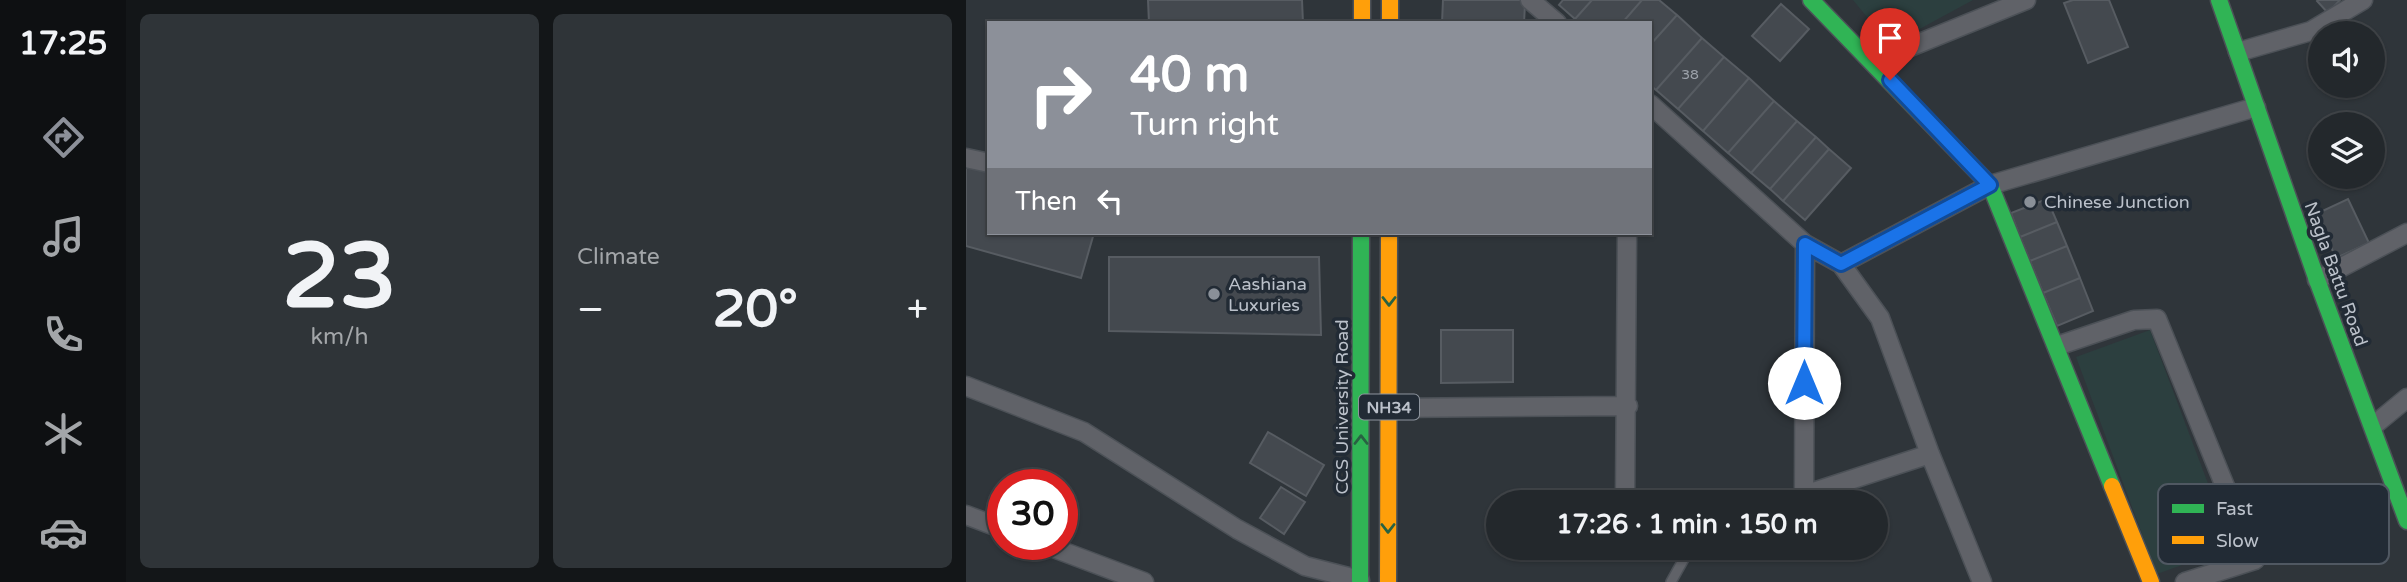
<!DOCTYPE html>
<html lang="en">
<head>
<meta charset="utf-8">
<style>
  body { margin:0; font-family:"Varela Round",sans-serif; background:#2f3438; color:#f1f3f6; height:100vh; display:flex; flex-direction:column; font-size:26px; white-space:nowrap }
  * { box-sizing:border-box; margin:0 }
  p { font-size:23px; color:#a3a6a9 }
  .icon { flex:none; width:38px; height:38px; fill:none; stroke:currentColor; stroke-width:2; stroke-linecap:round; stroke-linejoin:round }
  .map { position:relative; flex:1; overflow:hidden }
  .panel { display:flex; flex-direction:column; gap:14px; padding:14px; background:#131618; width:840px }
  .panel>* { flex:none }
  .top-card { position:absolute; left:21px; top:21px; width:665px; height:214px; border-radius:0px; box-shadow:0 2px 5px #0004,0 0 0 2px #404448; background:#8c9099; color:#fff; overflow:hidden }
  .buttons { position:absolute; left:1342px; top:21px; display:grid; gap:14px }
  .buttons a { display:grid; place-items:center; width:77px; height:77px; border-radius:50%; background:#23282c; box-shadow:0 2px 5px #0004,0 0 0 2px #404448; font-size:35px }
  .speed { position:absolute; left:21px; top:469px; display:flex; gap:14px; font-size:35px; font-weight:700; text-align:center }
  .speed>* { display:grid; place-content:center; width:91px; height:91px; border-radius:50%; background:#23282c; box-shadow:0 2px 5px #0004,0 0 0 2px #404448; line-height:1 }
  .speed .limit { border:10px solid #d22; background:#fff; color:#111 }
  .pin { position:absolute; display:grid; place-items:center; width:60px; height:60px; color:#fff; margin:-72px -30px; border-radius:50% 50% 50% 0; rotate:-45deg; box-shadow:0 0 7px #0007 }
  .pin .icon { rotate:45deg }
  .me { position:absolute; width:77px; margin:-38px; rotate:0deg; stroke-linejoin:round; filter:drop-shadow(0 0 5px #0008) }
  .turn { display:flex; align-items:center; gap:24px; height:147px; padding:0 28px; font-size:32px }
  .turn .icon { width:91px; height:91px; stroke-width:2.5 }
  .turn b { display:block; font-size:49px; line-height:60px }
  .then { display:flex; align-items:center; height:66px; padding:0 28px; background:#0003; gap:14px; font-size:26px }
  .big { font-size:52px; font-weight:800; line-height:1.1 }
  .panel .card { flex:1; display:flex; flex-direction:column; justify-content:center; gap:10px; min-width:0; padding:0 24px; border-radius:10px; background:#2f3438 }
  .panel .dial { align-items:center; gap:0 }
  .dial b { font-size:91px; line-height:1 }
  .heat { display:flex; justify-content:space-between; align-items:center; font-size:38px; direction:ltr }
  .panel .tiles { flex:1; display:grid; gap:14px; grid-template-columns:repeat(2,1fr) }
  .trip { position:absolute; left:520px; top:490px; width:402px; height:70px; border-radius:35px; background:#23282c; box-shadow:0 2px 5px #0004,0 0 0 2px #404448; font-weight:800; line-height:70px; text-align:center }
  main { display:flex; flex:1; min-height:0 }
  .tabs { display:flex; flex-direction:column; width:126px; justify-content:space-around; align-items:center; background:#0e1012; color:#a3a6a9 }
  .tabs .icon { width:49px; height:49px }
  .tabs .on { color:#8c9099 }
  .tabs b { font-size:32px; color:#f1f3f6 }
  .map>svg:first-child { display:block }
</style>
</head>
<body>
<main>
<nav class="tabs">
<b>17:25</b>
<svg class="icon on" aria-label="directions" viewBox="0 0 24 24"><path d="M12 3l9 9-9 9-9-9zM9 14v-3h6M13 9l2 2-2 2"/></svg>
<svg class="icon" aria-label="music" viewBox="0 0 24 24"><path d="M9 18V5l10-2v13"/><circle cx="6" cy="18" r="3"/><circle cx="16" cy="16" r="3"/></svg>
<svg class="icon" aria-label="phone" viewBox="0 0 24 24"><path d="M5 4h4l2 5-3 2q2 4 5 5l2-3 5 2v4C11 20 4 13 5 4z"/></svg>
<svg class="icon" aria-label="climate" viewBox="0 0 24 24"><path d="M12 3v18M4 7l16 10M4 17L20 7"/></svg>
<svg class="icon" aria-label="car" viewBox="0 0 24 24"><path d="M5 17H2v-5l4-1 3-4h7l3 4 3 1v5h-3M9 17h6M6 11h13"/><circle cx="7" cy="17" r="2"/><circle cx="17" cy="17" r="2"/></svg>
</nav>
<section class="panel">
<div class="tiles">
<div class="card dial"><b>23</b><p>km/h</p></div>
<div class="card"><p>Climate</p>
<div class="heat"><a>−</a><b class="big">20°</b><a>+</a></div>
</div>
</div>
</section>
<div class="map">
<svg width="1441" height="582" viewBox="0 0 1441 582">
  <rect width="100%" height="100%" fill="#2f353a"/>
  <path fill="#2c3f3f" d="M887,0h120l-83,45z
    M1184,330l82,217 -75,27 -81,-217z"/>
  <path fill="#44494f" stroke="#575c62" stroke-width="2" d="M182,0h154l1,23h-154z
    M477,0h77l5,4 -1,19h-82z
    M597,0h29l-17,19 -16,-14z
    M626,0h50l-20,23h-42l-5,-4z
    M676,0h17l18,15 -27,30v-22h-28z
    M1107,0h36l19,47 -40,16 -24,-60z
    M1352,0h22l-12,13 -11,-12z
    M815,4l28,25 -29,32 -28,-25z
    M711,15l25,23 -46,52 -6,-5v-40z
    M736,38l22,19 -46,52 -22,-19z
    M758,57l25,21 -46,53 -25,-22z
    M783,78l25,23 -46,52 -25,-22z
    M808,101l23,20 -46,52 -23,-20z
    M831,121l19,16 -46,52 -19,-16z
    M850,137l13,12 -46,52 -13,-12z
    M863,149l22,19 -46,52 -22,-19z
    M0,166l23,6v61h105l-13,45 -115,-32z
    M1081,199l10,23 -37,15 -9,-24z
    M1382,199l21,44 -33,15 -20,-44z
    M1091,222l10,24 -37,15 -10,-24z
    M1101,246l13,32 -37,15 -13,-32z
    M143,257h210l2,78 -212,-4z
    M1114,278l13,33 -36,15 -14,-33z
    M475,330h72v52l-72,1z
    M302,432l56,33 -18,31 -56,-33z
    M315,487l24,15 -21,32 -24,-16z"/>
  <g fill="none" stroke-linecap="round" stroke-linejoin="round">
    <defs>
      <path id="lane" d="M705,582l19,-34"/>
      <path id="street" d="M564,0l27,23
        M1272,52l73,-21 52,-31
        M907,62l153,-62
        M684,104l155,140 36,20 39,54 50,136 52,128
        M0,158l23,5
        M875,264l149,-79 266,-78
        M1351,280l90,-47
        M1091,346l77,-26 23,-1 98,241 -70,22
        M0,386l118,46 153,97 68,37 55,14
        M423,408l239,-2
        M1407,426l34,-28
        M838,495l126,-41
        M659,502l2,-269
        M838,502l1,-258
        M0,515l37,14
        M77,544l101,38"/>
      <path id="fast" d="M845,0l179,185 122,301
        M1253,0l98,280 90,241
        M394,582l1,-349"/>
      <path id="slow" d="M396,0v23
        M424,0v23
        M1146,486l39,96
        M422,582l1,-349"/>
    </defs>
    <use href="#lane" stroke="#4c5157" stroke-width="12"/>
    <use href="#street" stroke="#4c5157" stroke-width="21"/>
    <use href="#fast" stroke="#4c5157" stroke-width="19"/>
    <use href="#slow" stroke="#4c5157" stroke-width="19"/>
    <use href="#lane" stroke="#606268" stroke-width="9"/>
    <use href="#street" stroke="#606268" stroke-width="18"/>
    <use href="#fast" stroke="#30b455" stroke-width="16"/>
    <use href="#slow" stroke="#ff9f0a" stroke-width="16"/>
  </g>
  <defs><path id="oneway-chevron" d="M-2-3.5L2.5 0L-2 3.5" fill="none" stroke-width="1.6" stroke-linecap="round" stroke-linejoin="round" transform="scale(1.75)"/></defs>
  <g stroke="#286242">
    <use href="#oneway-chevron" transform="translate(423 301) rotate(90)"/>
    <use href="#oneway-chevron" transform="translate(395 440) rotate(-90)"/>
    <use href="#oneway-chevron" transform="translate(422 528) rotate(90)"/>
  </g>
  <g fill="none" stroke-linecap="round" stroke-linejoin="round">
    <defs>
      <path id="route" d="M838,383l1,-139 36,20 149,-79 -100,-105"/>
    </defs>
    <use href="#route" stroke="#114b97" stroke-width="18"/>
    <use href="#route" stroke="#1a73e8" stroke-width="12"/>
  </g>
  <g fill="#8a9098" stroke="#222b35" stroke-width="2.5">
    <circle cx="1064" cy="202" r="7"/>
    <circle cx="248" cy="294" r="7"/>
  </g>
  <g text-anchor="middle" stroke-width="7" stroke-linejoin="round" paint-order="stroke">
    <g font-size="14" fill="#9da3ab">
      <text x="724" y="79">38</text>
    </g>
    <rect fill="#222b35" stroke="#8d949d" stroke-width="2" x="393" y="394.5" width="60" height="25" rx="5"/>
    <g font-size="16" font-weight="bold" fill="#bbc1ca">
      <text x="423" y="413">NH34</text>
    </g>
    <g font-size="18" fill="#bbc1ca" stroke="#222b35" text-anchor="start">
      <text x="1078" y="208">Chinese Junction</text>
      <text x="262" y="290">Aashiana<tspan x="262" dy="21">Luxuries</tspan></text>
    </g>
    <g font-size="18" fill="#bbc1ca" stroke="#222b35">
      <text transform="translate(1370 274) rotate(70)" y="6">Nagla Battu Road</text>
      <text transform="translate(376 407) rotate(-90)" y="6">CCS University Road</text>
    </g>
  </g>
  <rect x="1192" y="484" width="231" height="80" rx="10" fill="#222b35" stroke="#505862" stroke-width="2"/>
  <rect x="1206" y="504" width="32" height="9" fill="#30b455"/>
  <rect x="1206" y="536" width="32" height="8" fill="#ff9f0a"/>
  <g font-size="19" fill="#bbc1ca">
    <text x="1250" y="515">Fast</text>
    <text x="1250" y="547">Slow</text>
  </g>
</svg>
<div class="buttons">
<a><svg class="icon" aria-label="sound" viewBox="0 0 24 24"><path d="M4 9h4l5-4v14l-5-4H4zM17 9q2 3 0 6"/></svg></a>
<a><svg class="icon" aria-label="layers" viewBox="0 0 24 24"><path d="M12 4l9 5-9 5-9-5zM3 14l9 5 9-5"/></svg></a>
</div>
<div class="speed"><div class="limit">30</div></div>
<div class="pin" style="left:924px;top:80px;background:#d93025"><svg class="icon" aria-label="arrive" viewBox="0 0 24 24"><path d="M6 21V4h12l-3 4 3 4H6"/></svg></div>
<svg class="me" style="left:838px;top:383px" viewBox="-20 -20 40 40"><circle r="19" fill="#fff"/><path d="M0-13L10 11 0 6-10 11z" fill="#1a73e8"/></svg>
<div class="trip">17:26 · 1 min · 150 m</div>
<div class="top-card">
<div class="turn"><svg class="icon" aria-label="right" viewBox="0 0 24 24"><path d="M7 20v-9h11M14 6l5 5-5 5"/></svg><div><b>40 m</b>Turn right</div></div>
<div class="then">Then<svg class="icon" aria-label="left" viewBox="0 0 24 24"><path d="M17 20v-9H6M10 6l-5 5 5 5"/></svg></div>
</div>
</div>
</main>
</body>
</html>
